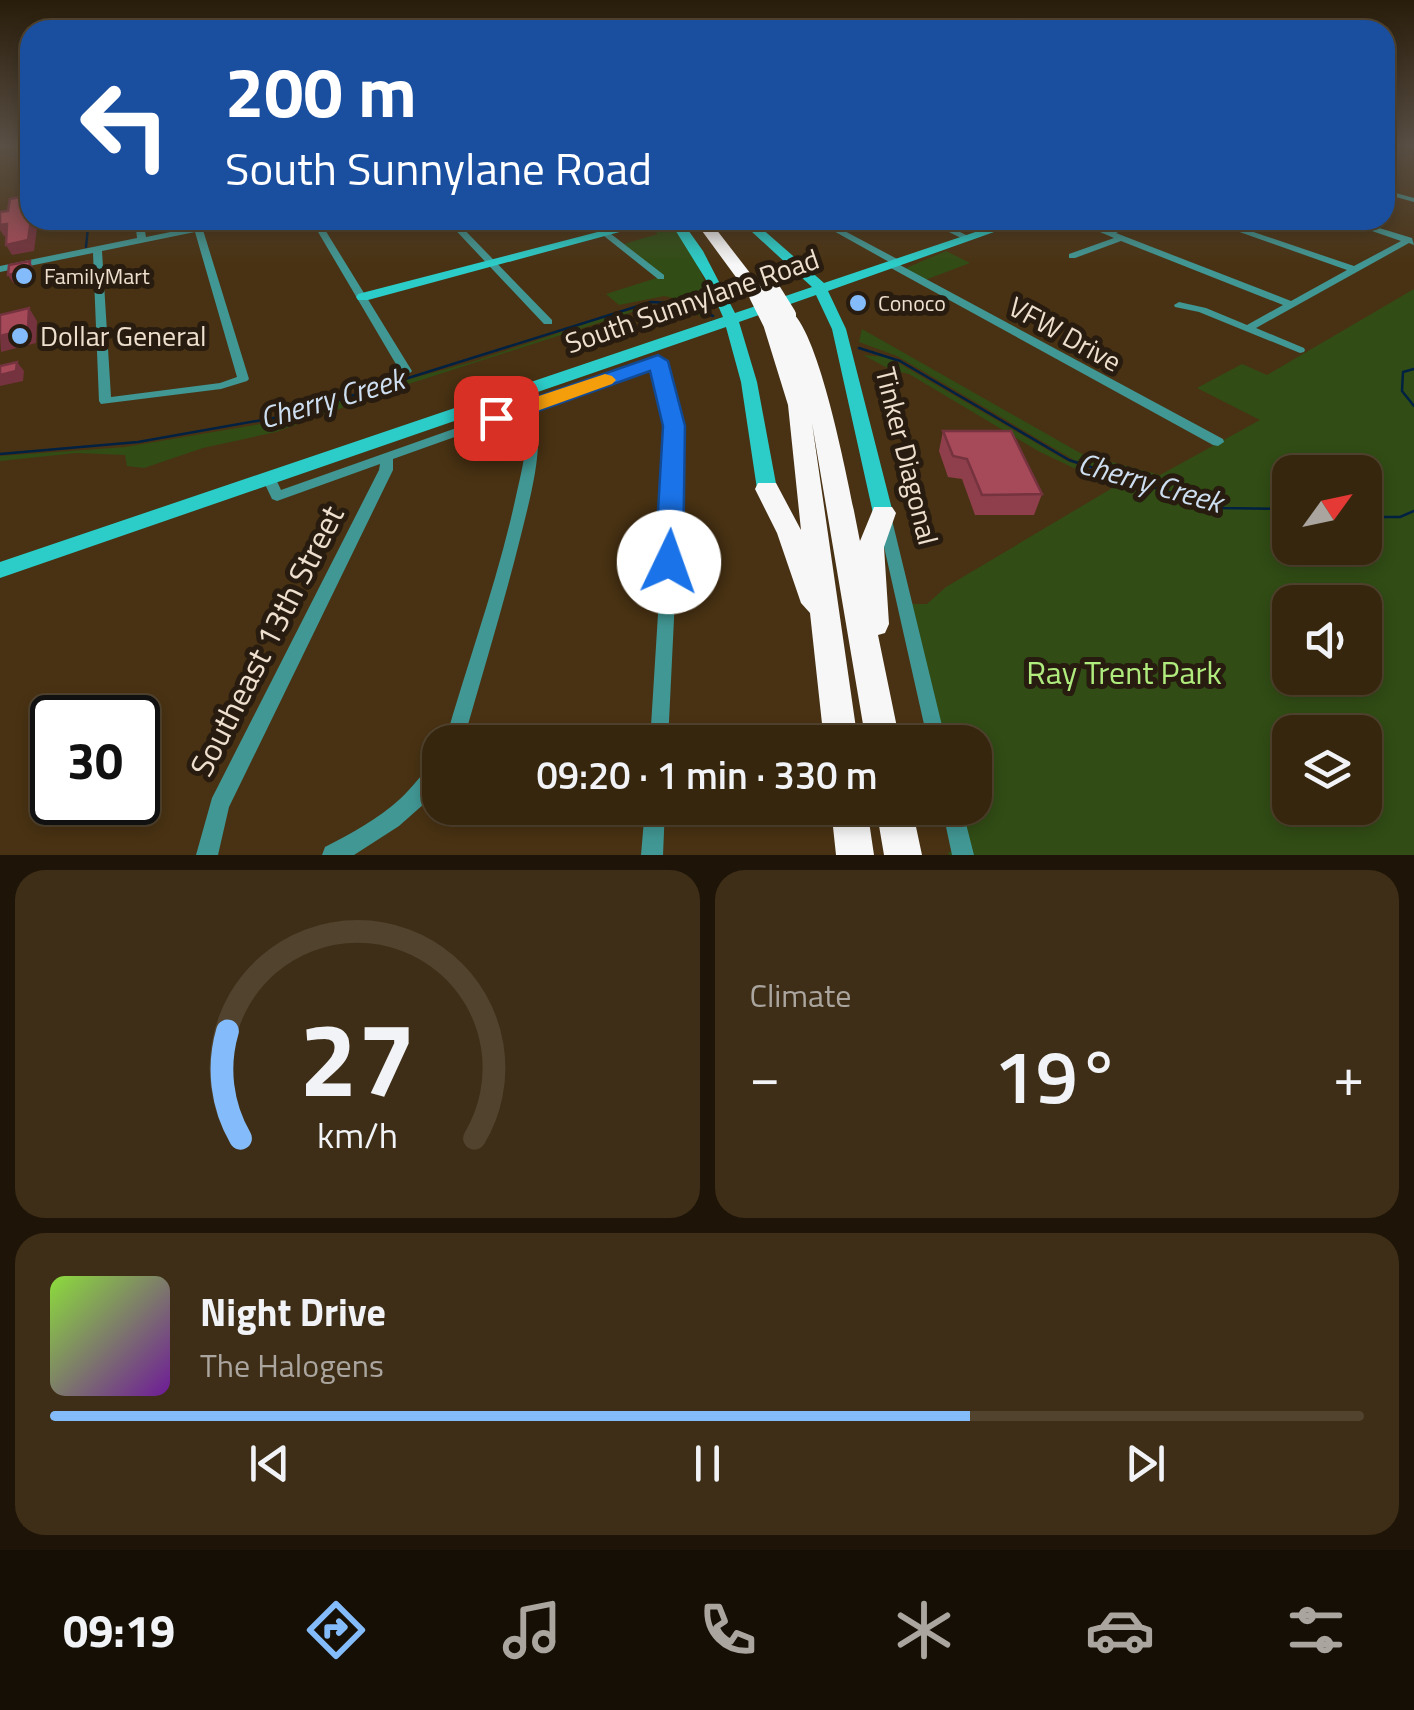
<!DOCTYPE html>
<html lang="en">
<head>
<meta charset="utf-8">
<style>
  body { margin:0; font-family:"Titillium Web",sans-serif; background:#3e2e17; color:#f1f3f6; height:100vh; display:flex; flex-direction:column; font-size:38px; white-space:nowrap }
  * { box-sizing:border-box; margin:0 }
  p { font-size:32px; color:#aaa59e }
  .icon { flex:none; width:55px; height:55px; fill:none; stroke:currentColor; stroke-width:2; stroke-linecap:round; stroke-linejoin:round }
  .map { position:relative; height:855px; overflow:hidden }
  .panel { display:flex; flex-direction:column; gap:15px; padding:15px; background:#1e1508; flex:1 }
  .panel>* { flex:none }
  .banner { position:absolute; left:20px; top:20px; width:1375px; height:210px; border-radius:30px; box-shadow:0 5px 15px #0003,0 0 0 2px #51432e; background:#1a4fa0; color:#fff; overflow:hidden }
  .needle { width:65px; rotate:57deg }
  .tools { position:absolute; left:1272px; top:455px; display:grid; gap:20px }
  .tools a { display:grid; place-items:center; width:110px; height:110px; border-radius:20px; background:#37260e; box-shadow:0 5px 15px #0003,0 0 0 2px #51432e; font-size:50px }
  .speed { position:absolute; left:30px; top:695px; display:flex; gap:20px; font-size:50px; font-weight:700; text-align:center }
  .speed>* { display:grid; place-content:center; width:130px; height:130px; border-radius:50%; background:#37260e; box-shadow:0 5px 15px #0003,0 0 0 2px #51432e; line-height:1 }
  .speed .limit { border:5px solid #111; border-radius:15px; background:#fff; color:#111 }
  .pin { position:absolute; display:grid; place-items:center; width:85px; height:85px; color:#fff; margin:-42px; border-radius:20px; box-shadow:0 5px 15px #0006 }
  .me { position:absolute; width:110px; margin:-55px; rotate:3deg; stroke-linejoin:round; filter:drop-shadow(0 0 8px #0008) }
  .turn { display:flex; align-items:center; gap:35px; height:210px; padding:0 40px; font-size:45px }
  .turn .icon { width:130px; height:130px; stroke-width:2.5 }
  .turn b { display:block; font-size:70px; line-height:85px }
  .big { font-size:75px; font-weight:600; line-height:1.1 }
  .panel .card { flex:1; display:flex; flex-direction:column; justify-content:center; gap:15px; min-width:0; padding:0 35px; border-radius:30px; background:#3e2e17 }
  .panel .dial { align-items:center; gap:0 }
  .dial svg { height:260px; overflow:visible; fill:none; stroke:#51432e; stroke-width:7; stroke-linecap:round; text-anchor:middle }
  .dial text { fill:#f1f3f6; stroke:none }
  .song { display:flex; align-items:center; gap:30px }
  .cover { width:120px; height:120px; border-radius:15px; background:linear-gradient(135deg,hsl(90 70% 55%),hsl(280 70% 35%)) }
  .played { height:10px; border-radius:5px; background:linear-gradient(90deg,#84bcfb 70%,#51432e 70%) }
  .keys { display:flex; justify-content:space-around; direction:ltr }
  .heat { display:flex; justify-content:space-between; align-items:center; font-size:55px; direction:ltr }
  .panel .tiles { flex:1; display:grid; gap:15px; grid-template-columns:1fr 1fr }
  .card:last-child { grid-column:span 2 }
  .trip { position:absolute; left:422px; top:725px; width:570px; height:100px; border-radius:30px; background:#37260e; box-shadow:0 5px 15px #0003,0 0 0 2px #51432e; font-weight:600; line-height:100px; text-align:center }
  .menu { display:flex; height:160px; justify-content:space-around; align-items:center; background:#160f06; color:#aaa59e }
  .menu .icon { width:70px; height:70px }
  .menu .selected { color:#84bcfb }
  .menu b { font-size:45px; color:#f1f3f6 }
  .map>svg:first-child { display:block }
</style>
</head>
<body>
<div class="map">
<svg width="1414" height="855" viewBox="0 0 1414 855">
  <rect width="100%" height="100%" fill="#493213"/>
  <path fill="#314c15" fill-rule="evenodd" d="M669,221l22,30 26,57 -53,-12 -45,9 -13,-11 57,-18 -39,-32 34,-10 -11,-8z
    M946,251l24,12 -45,17 -19,-12z
    M1414,289v566h-465l-1,-3 24,1 -11,-45h14v-66h-30l-33,-138h15l19,-17 168,-100 -74,-35 -131,-78 -18,-4 -28,-15 23,2 16,8 165,96 62,22 7,-2 -62,-21 -177,-104 -38,-14 3,-13 220,125 78,21 100,-55 -63,-32 45,-24 25,11zM1290,472h75v76h-75zM1290,602h75v76h-75zM1290,732h75v76h-75z
    M668,303l39,11 -4,4 -10,-6 -45,-5 -252,81 -120,44 -73,16 -59,20 -17,-2 -2,-11 -49,-2 -76,8v-5l125,-9 153,-26 55,-21 139,-38 146,-49z"/>
  <g fill="none" stroke-linecap="round" stroke-linejoin="round">
    <path stroke="#002142" stroke-width="2.5" d="M81,226l7,1 -2,20
      M859,348l41,13 169,99 149,48 72,1
      M1414,369l-11,3 -1,19 12,15
      M0,454l138,-12 152,-27 361,-113 35,2 27,12
      M1365,517h35l14,-6"/>
    <path fill="#419794" fill-rule="evenodd" d="M1385,190l29,8v4l-29,-8z
      M135,220h8l3,17 83,-17h16l-42,10 46,149 -2,2 -26,8 -120,15 -2,-3 -6,-148 -93,19v-6l137,-28zM195,232l42,145 -17,6 -109,14 -9,-146z
      M311,220h8l93,151 -2,2h-8l-2,-2z
      M446,220h9l97,100v4h-8z
      M584,220h9l71,55v4h-6z
      M814,220h10l77,41 2,2 -3,2 323,174 1,3 -6,4 -5,-1 -324,-178 -2,-2 4,-2z
      M925,220h11l36,18 -7,2z
      M1072,220h11l26,10 25,-10h12l-30,13 175,68 56,-31 -141,-50h12l136,46 47,-25 -61,-21h13l59,18 2,7 -5,-2 -153,85 48,20 1,2 -1,2 -4,1 -101,-41 -24,-5 -1,-2 5,-3 27,6 41,17 36,-20 -162,-64 -46,17h-6v-4l45,-16z
      M658,358l6,3 12,39 6,54 -14,288h-18l18,-288 -4,-54 -10,-34 -118,42c8,43 -6,90 -16,131 -17,68 -38,136 -57,203h-18c23,-82 53,-162 71,-246 6,-27 14,-56 9,-84l-132,47v11l-164,337 -11,48h-22l16,-57 167,-328 1,-6 -103,37 -5,-2 -10,-21 2,-3h10l7,15 243,-86 1,-6 4,-1 6,4z
      M885,515l5,1 2,4 54,222h-18l-50,-222 2,-4z
      M440,760v25l-15,18 -26,23 -45,29h-32l3,-8c27,-14 53,-28 75,-48 13,-11 26,-33 40,-39z
      M645,808h20l-2,47h-22z
      M942,808h20l12,47h-22z"/>
    <path fill="#2ccdc9" fill-rule="evenodd" d="M644,220h20l-296,80h-10l-2,-3 2,-3z
      M669,220h12l22,31 32,62 77,-26 -73,-67h13l72,63 187,-63h17l-200,71 18,38 47,184 -3,5h-14l-3,-5 -41,-184 -16,-34 -77,27 18,60 20,107 -3,5h-14l-3,-5 -16,-107 -15,-55 -726,251v-16l723,-245 -15,-34z"/>
    <path fill="#f7f7f7" fill-rule="evenodd" d="M694,220h15l55,71v8h-12z
      M787,309c33,13 65,194 73,232l14,-34h18l4,6 -12,34 5,77 -4,9 -7,2 22,107h-34l-54,-319 46,319h-34l-14,-129 -9,-10 -24,-70 -22,-44 3,-6h18l25,47 -13,-125 -26,-84 9,-6 9,6 -2,-6z
      M831,808h36l7,47h-38z
      M876,808h36l10,47h-38z"/>
    <path stroke="#f7f7f7" stroke-width="18" d="M772,291l15,24
      M758,295l13,26"/>
  </g>
  <path fill="#8f3f4c" d="M943,431l99,63 -8,21h-59l-13,-36 -14,-2 -9,-26z"/>
  <path fill="#74333e" d="M31,220h15l-8,1 -4,30 -22,4 -6,-10z
    M7,224l7,11 -10,1 -4,-6v-5z
    M30,261l4,9v9l-21,4 -5,-8z
    M29,308l8,13 -1,22 -35,9 -1,-16z
    M17,362l7,9 -1,10 -23,5v-11z"/>
  <path fill="#a64958" stroke="#74333e" stroke-width="2.5" d="M30,195l1,25 -3,20 -22,5 1,-21 -7,1v-13l8,-1 2,-12z
    M30,261l-1,9 -21,5 1,-10z
    M29,308l-1,21 -28,7v-21z
    M17,362l-1,9 -16,4v-9z
    M943,431h68l31,63 -60,1 -15,-36 -14,-3z"/>
  <linearGradient id="sky" x2="0" y2="1"><stop stop-color="#281c0a"/><stop offset="0.55" stop-color="#594f44"/><stop offset="1" stop-color="#594f44" stop-opacity="0"/></linearGradient>
  <rect width="1414" height="265" fill="url(#sky)"/>
  <path fill="#1a73e8" stroke="#114b97" stroke-width="2.5" d="M658,355l10,6 17,65 -2,136 -4,8 -10,3 -10,-3 -4,-8 8,-136 -13,-55 -146,52 -8,2 -11,-7 3,-4z"/>
  <path fill="#f59e0b" d="M605,374l7,2 4,4 -4,4 -78,28 -11,-7 4,-5z"/>
  <g fill="#84bcfb" stroke="#271c0f" stroke-width="4">
    <circle cx="24" cy="276" r="10"/>
    <circle cx="858" cy="303" r="10"/>
    <circle cx="20" cy="336" r="10"/>
  </g>
  <g text-anchor="middle" stroke-width="10" stroke-linejoin="round" paint-order="stroke">
    <g font-size="22" fill="#eedfce" stroke="#271c0f" text-anchor="start">
      <text x="44" y="284">FamilyMart</text>
      <text x="878" y="311">Conoco</text>
    </g>
    <g font-size="28" fill="#eedfce" stroke="#271c0f">
      <text transform="translate(692 301) rotate(-19)" y="10">South Sunnylane Road</text>
      <text transform="translate(1065 334) rotate(29)" y="10">VFW Drive</text>
      <text transform="translate(907 456) rotate(76)" y="10">Tinker Diagonal</text>
    </g>
    <g font-size="28" fill="#eedfce" stroke="#271c0f" text-anchor="start">
      <text x="40" y="346">Dollar General</text>
    </g>
    <g font-size="30" font-style="italic" fill="#cedef1" stroke="#271c0f">
      <text transform="translate(332 399) rotate(-16)" y="10">Cherry Creek</text>
      <text transform="translate(1150 483) rotate(16)" y="10">Cherry Creek</text>
    </g>
    <g font-size="32" fill="#eedfce" stroke="#271c0f">
      <text transform="translate(267 641) rotate(-63)" y="11">Southeast 13th Street</text>
    </g>
    <g font-size="32" fill="#afeb7d" stroke="#271c0f">
      <text x="1124" y="684">Ray Trent Park</text>
    </g>
  </g>
</svg>
<div class="tools">
<a><svg class="needle" viewBox="-14 -14 28 28"><path d="M0-13l5 13h-10z" fill="#e53935"/><path d="M0 13l5-13h-10z" fill="#aaa59e"/></svg></a>
<a><svg class="icon" aria-label="sound" viewBox="0 0 24 24"><path d="M4 9h4l5-4v14l-5-4H4zM17 9q2 3 0 6"/></svg></a>
<a><svg class="icon" aria-label="layers" viewBox="0 0 24 24"><path d="M12 4l9 5-9 5-9-5zM3 14l9 5 9-5"/></svg></a>
</div>
<div class="speed"><div class="limit">30</div></div>
<div class="pin" style="left:496px;top:418px;background:#d93025"><svg class="icon" aria-label="arrive" viewBox="0 0 24 24"><path d="M6 21V4h12l-3 4 3 4H6"/></svg></div>
<svg class="me" style="left:669px;top:562px" viewBox="-20 -20 40 40"><circle r="19" fill="#fff"/><path d="M0-13L10 11 0 6-10 11z" fill="#1a73e8"/></svg>
<div class="trip">09:20 · 1 min · 330 m</div>
<div class="banner">
<div class="turn"><svg class="icon" aria-label="left" viewBox="0 0 24 24"><path d="M17 20v-9H6M10 6l-5 5 5 5"/></svg><div><b>200 m</b>South Sunnylane Road</div></div>
</div>
</div>
<section class="panel">
<div class="tiles">
<div class="card dial"><svg viewBox="0 0 100 80">
<path d="M14 69A42 42 0 1 1 86 69"/>
<path d="M14 69A42 42 0 0 1 10 36" stroke="#84bcfb"/>
<text x="50" y="56" font-size="32" font-weight="700">27</text>
<text x="50" y="72" font-size="11">km/h</text>
</svg></div>
<div class="card"><p>Climate</p>
<div class="heat"><a>−</a><b class="big">19°</b><a>+</a></div>
</div>
<div class="card">
<div class="song"><i class="cover"></i><div><b>Night Drive</b><p>The Halogens</p></div></div>
<div class="played"></div>
<div class="keys"><svg class="icon" aria-label="previous" viewBox="0 0 24 24"><path d="M18 5L8 12l10 7zM5 5v14"/></svg><svg class="icon" aria-label="pause" viewBox="0 0 24 24"><path d="M8 5v14M16 5v14"/></svg><svg class="icon" aria-label="next" viewBox="0 0 24 24"><path d="M6 5l10 7-10 7zM19 5v14"/></svg></div>
</div>
</div>
</section>
<nav class="menu">
<b>09:19</b>
<svg class="icon selected" aria-label="directions" viewBox="0 0 24 24"><path d="M12 3l9 9-9 9-9-9zM9 14v-3h6M13 9l2 2-2 2"/></svg>
<svg class="icon" aria-label="music" viewBox="0 0 24 24"><path d="M9 18V5l10-2v13"/><circle cx="6" cy="18" r="3"/><circle cx="16" cy="16" r="3"/></svg>
<svg class="icon" aria-label="phone" viewBox="0 0 24 24"><path d="M5 4h4l2 5-3 2q2 4 5 5l2-3 5 2v4C11 20 4 13 5 4z"/></svg>
<svg class="icon" aria-label="climate" viewBox="0 0 24 24"><path d="M12 3v18M4 7l16 10M4 17L20 7"/></svg>
<svg class="icon" aria-label="car" viewBox="0 0 24 24"><path d="M5 17H2v-5l4-1 3-4h7l3 4 3 1v5h-3M9 17h6M6 11h13"/><circle cx="7" cy="17" r="2"/><circle cx="17" cy="17" r="2"/></svg>
<svg class="icon" aria-label="filters" viewBox="0 0 24 24"><path d="M4 7h16M4 17h16"/><circle cx="9" cy="7" r="2"/><circle cx="15" cy="17" r="2"/></svg>
</nav>
</body>
</html>
